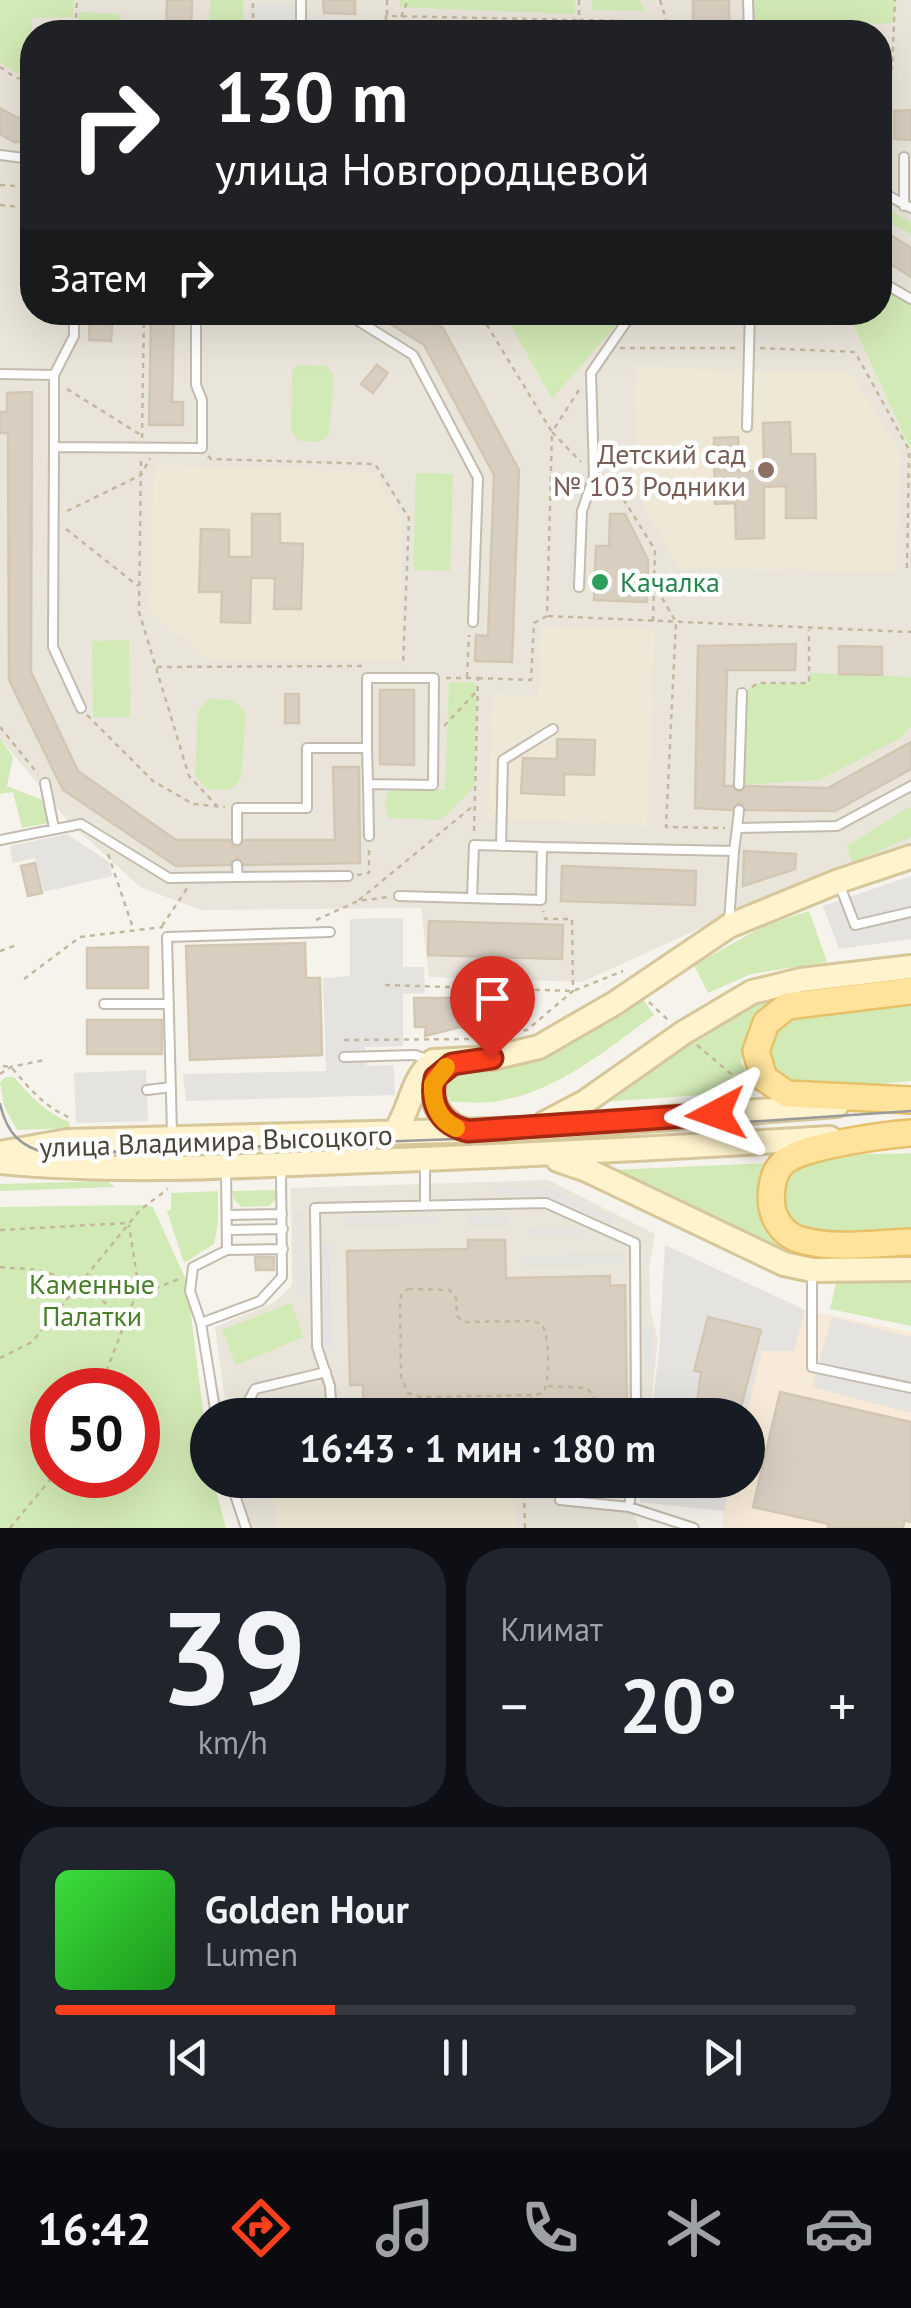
<!DOCTYPE html>
<html lang="ru">
<head>
<meta charset="utf-8">
<style>
  body { margin:0; font-family:"PT Sans",sans-serif; background:#20242c; color:#f1f3f6; height:100vh; display:flex; flex-direction:column; font-size:38px; white-space:nowrap }
  * { box-sizing:border-box; margin:0 }
  p { font-size:32px; color:#9ea1a6 }
  .icon { flex:none; width:55px; height:55px; fill:none; stroke:currentColor; stroke-width:2; stroke-linecap:round; stroke-linejoin:round }
  .map { position:relative; height:1528px; overflow:hidden }
  .sheet { display:flex; flex-direction:column; gap:20px; padding:20px; background:#0d0f14; flex:1 }
  .sheet>* { flex:none }
  .guide { position:absolute; left:20px; top:20px; width:872px; height:305px; border-radius:40px; box-shadow:0 10px 40px #0002; background:#202124; color:#fff; overflow:hidden }
  .speed { position:absolute; left:30px; top:1368px; display:flex; gap:20px; font-size:50px; font-weight:700; text-align:center }
  .speed>* { display:grid; place-content:center; width:130px; height:130px; border-radius:50%; background:#171b24; box-shadow:0 10px 40px #0002; line-height:1 }
  .speed .limit { border:15px solid #d22; background:#fff; color:#111 }
  .pin { position:absolute; display:grid; place-items:center; width:85px; height:85px; color:#fff; margin:-102px -42px; border-radius:50% 50% 50% 0; rotate:-45deg; box-shadow:0 0 10px #0007 }
  .pin .icon { rotate:45deg }
  .me { position:absolute; width:110px; margin:-55px; rotate:266deg; stroke-linejoin:round; filter:drop-shadow(0 0 8px #0008) }
  .turn { display:flex; align-items:center; gap:35px; height:210px; padding:0 30px; font-size:45px }
  .turn .icon { width:130px; height:130px; stroke-width:2.5 }
  .turn b { display:block; font-size:70px; line-height:85px }
  .then { display:flex; align-items:center; height:95px; padding:0 30px; background:#0003; gap:20px; font-size:38px }
  .big { font-size:75px; font-weight:700; line-height:1.1 }
  .sheet .tile { flex:1; display:flex; flex-direction:column; justify-content:center; gap:15px; min-width:0; padding:0 35px; border-radius:40px; background:#20242c }
  .sheet .dial { align-items:center; gap:0 }
  .dial b { font-size:130px; line-height:1 }
  .song { display:flex; align-items:center; gap:30px }
  .cover { width:120px; height:120px; border-radius:15px; background:linear-gradient(135deg,hsl(120 70% 55%),hsl(120 70% 35%)) }
  .played { height:10px; border-radius:5px; background:linear-gradient(90deg,#fc3f1d 35%,#363941 35%) }
  .keys { display:flex; justify-content:space-around; direction:ltr }
  .heat { display:flex; justify-content:space-between; align-items:center; font-size:55px; direction:ltr }
  .sheet .tiles { flex:1; display:grid; gap:20px; grid-template-columns:1fr 1fr }
  .tile:last-child { grid-column:span 2 }
  .trip { position:absolute; left:190px; top:1398px; width:575px; height:100px; border-radius:50px; background:#171b24; box-shadow:0 10px 40px #0002; font-weight:700; line-height:100px; text-align:center }
  .menu { display:flex; height:160px; justify-content:space-around; align-items:center; background:#090b0e; color:#9ea1a6 }
  .menu .icon { width:70px; height:70px }
  .menu .selected { color:#fc3f1d }
  .menu b { font-size:45px; color:#f1f3f6 }
  .map>svg:first-child { display:block }
</style>
</head>
<body>
<div class="map">
<svg width="911" height="1528" viewBox="0 0 911 1528">
  <rect width="100%" height="100%" fill="#f6f3ec"/>
  <path fill="#eae5da" fill-rule="evenodd" d="M0,0h911v844l-186,73 -143,65 -153,-5 -8,-69 -220,2 -61,-23 -72,-66 -68,-83zM32,32h848v280h-848z
    M548,1180l107,54 -6,34 2,45 7,27 -8,75h-423l-12,-88 60,-25 17,-17 -1,-97z
    M240,1480h401l-8,32 6,16h-390z"/>
  <path fill="#f7ead8" d="M665,1245l140,65 106,22v196h-188v-17l-83,-9 3,-22h105v-65h-97l8,-63z"/>
  <path fill="#efe8d6" d="M637,367l213,6 50,79 -4,120 -217,-5 -46,-80z
    M154,465l220,7 28,47 -1,142 -192,-1 -59,-48z
    M541,626l114,4 -8,195 -159,-6 5,-124 45,1z
    M514,1490l1,38h-239l-2,-33z"/>
  <path fill="#d2eab5" fill-rule="evenodd" d="M0,0h74l-1,17 -41,1v56l-16,-1 -16,-11z
    M210,0h33v32h-34z
    M400,0h175l-1,14 -174,-7z
    M592,0h47l6,11 -52,-1z
    M750,0h145l-1,23 -58,2 -1,7h-38l-1,-6 -47,1z
    M79,12l42,2 -1,18h-42z
    M880,204l31,19v12l-23,-15 -8,-1z
    M880,281l31,18v151l-63,-137 32,-1z
    M504,313l121,2 -73,84z
    M297,365l30,1 7,10 -5,59 -10,7 -20,-1 -8,-11 1,-58z
    M416,473l37,1 -3,97 -37,-1z
    M129,640l1,77h-37l-1,-76z
    M809,673l102,4v49l-10,12 -82,42 -80,5 3,-92 16,-10h51z
    M449,682h25l3,4 -3,101 -33,33 -52,-2 -4,-10 1,-14 6,-4h53z
    M208,699l25,1 13,13 -5,64c-7,16 -19,13 -34,12l-12,-13 3,-65z
    M0,738l13,19 -6,29 38,15 4,22 -27,5 -9,-36 -13,2z
    M911,806v31l-59,26 -5,-17z
    M809,911l18,51 -76,12 -43,19 -14,-28 70,-39z
    M911,974v11l-126,14 -25,9 -12,19 -7,35 16,29 -154,11 75,-54 80,-50z
    M642,998l12,17c-48,35 -96,76 -156,86 -15,3 -32,1 -47,1l-8,-14 9,-15 87,-15z
    M911,1001v80l-92,8 -35,-5 -19,-25 5,-27 17,-15z
    M6,1077h8c17,20 31,35 55,45l1,6 -53,2 -13,-24 -4,-24z
    M911,1153v79l-89,2 -15,-2 -22,-14 -5,-32c26,-39 88,-30 131,-33z
    M770,1163l10,79 20,12 111,-2v8l-106,2 -194,-92z
    M107,1181l8,6 -115,4v-7z
    M276,1190v9l-7,7 -27,1 -8,-7 -2,-9z
    M218,1191v33l-4,20 -30,19 -17,-52 4,-2v-16z
    M141,1205l12,2 34,75 20,162 1,36h5l13,48h-226v-321zM52,1390h86v85h-86z
    M838,1275h73v51l-81,-17z
    M291,1303l13,34 -68,28 -14,-35z"/>
  <path fill="#e5e3e0" d="M250,4l46,1 1,12 84,2v13h-132z
    M573,510l15,1 -3,78h-16z
    M67,834l42,28 3,14 -68,16 -9,-34 -22,5 -3,-17z
    M911,876v63l-72,10 -16,-43z
    M403,918v49h21l1,26 -22,1v52l-38,1 2,19 27,-1 1,30 -209,6 -3,-27 143,-3 -3,-93 27,-2v-57z
    M146,1070l2,51 -72,2 -2,-50z
    M495,1185l59,5 60,27 -4,7 -59,-26 -56,-5z
    M295,1214h9l1,80h-9z
    M508,1215l1,11h-41v-10z
    M440,1216v8l-94,2 -1,-8z
    M582,1228v8l-53,1 -1,-8z
    M320,1244h10l2,102h-10z
    M665,1245l140,65 -11,41h-32l-16,64h-95l8,-63z
    M624,1254v10l-101,2 -1,-10z
    M832,1317l79,20v76l-99,-26z
    M644,1327h9l1,43h-9z
    M643,1480h88l-7,31 -84,-9z"/>
  <path fill="#d8cfc1" stroke="#d3c7b4" stroke-width="2.5" d="M167,0h25l-1,32h-25z
    M323,0h32v14l-31,-1z
    M693,0h36v32h-36z
    M0,108l16,9 16,1v24h-18l-14,-8z
    M911,110v30l-17,-1v-28z
    M880,228l31,20v29l-31,-20z
    M90,312h23l-2,29 -22,-1z
    M151,312h23l-2,90h11v23h-34z
    M371,312h47l25,16 76,142 -7,192 -37,-1 1,-26 12,1 6,-161 -70,-130z
    M377,365l11,8 -15,20 -12,-9z
    M32,392l-1,280 47,99 98,69h54l2,6 6,1 6,-7h91l-2,-73h26l1,96 -116,2 -7,-7 -7,7 -54,1 -113,-76 -54,-110 -1,-247h-8v-21h7v-19z
    M790,422l1,32h24l1,64h-30v-32l-22,1v51l-28,1 -1,-36 -20,1 -1,-66 24,-1 1,34h25l-1,-48z
    M252,514h28v29l23,1 -2,65h-27l1,-31h-24l-1,45 -29,-1 1,-30h-23l2,-63 28,1v27h23z
    M610,514h15l23,46 -1,42 -53,-2 2,-54h13z
    M796,644l-1,26h-68l-3,116h8l8,6 6,-6 82,2 83,-46v27l-76,42 -89,-1 -7,-7 -7,7 -37,-2 3,-162z
    M839,646l43,1v28l-43,-1z
    M380,690h34v75l-34,-1z
    M285,694h14v29h-14z
    M557,739l38,1 -1,35 -30,-1v21l-43,-2 2,-35 34,1z
    M744,851l52,3 -1,15 -52,17z
    M35,863l7,30 -14,3 -7,-30z
    M562,866l134,5 -1,34 -134,-4z
    M429,921l134,4 -1,34 -134,-4z
    M305,943l1,35h14l2,77 -132,5 -4,-114z
    M148,947v41h-61v-40z
    M414,998h70l9,3 5,8 -2,10 -12,7 -24,1 -35,9 1,-9h-11z
    M87,1020h75v34h-75z
    M468,1240h37l1,38 104,-2v10l15,-1 2,130h-264v-30h-13l-3,-134 121,-2z
    M255,1257h19v13h-18z
    M708,1317l53,13 -22,85h-23l-20,-5 5,-38 -7,-1z
    M780,1392l131,30v100l-7,-2 -1,8h-75l1,-4 -76,-17z
    M309,1403l1,12h-39v-11z"/>
  <g fill="none" stroke-linecap="round" stroke-linejoin="round">
    <defs>
      <path id="lane" d="M748,0l1,32
        M253,29l133,3
        M301,29v-29
        M75,32l1,-3
        M143,32v-5
        M0,155l32,4
        M880,191l31,17
        M904,206v-49
        M880,281l31,18
        M74,312v24l-20,39v72l148,1v-48l-6,-15v-73
        M344,312l69,43 65,123 -5,144
        M0,374l54,1
        M747,427l3,-115
        M54,447l-1,200 28,61
        M579,587l3,-76 12,-35 -3,-103 42,-61
        M45,783l9,45
        M368,784l1,52
        M739,785l3,-92
        M737,828l2,-18
        M0,840l81,-16 88,54 69,-1 -1,-12
        M237,840v-32h70v-60h60v-70h67l-1,107 -65,-1 -1,-36
        M501,846l2,-86 50,-31
        M734,851l3,-23 100,-2 74,-40
        M238,877l110,-1
        M840,886l15,39 56,-13
        M399,896l142,4 1,-53 192,4 -5,71
        M472,898l2,-53 68,2
        M104,1004h65
        M344,1057l71,-2 14,5
        M147,1090l24,-3
        M172,1133l-5,-196 163,-5
        M425,1164v40
        M228,1215l54,-1
        M228,1230l55,-1
        M227,1250l56,-1
        M812,1274v93l99,21
        M201,1323l59,-22 22,-24 -1,-108
        M216,1415l-15,-92 -11,-32 3,-24 34,-17 -1,-80
        M250,1415l-1,-15 6,-11 71,-17
        M332,1415l-2,-29 -13,-39 -2,-139 231,-5 89,40 1,172
        M230,1480l16,48
        M253,1480v2
        M560,1500l69,7 65,21
        M629,1507l4,-27"/>
      <path id="secondary" d="M453,1064c-37,14 -18,59 12,66
        M545,1123l40,-21 98,-69 69,-41 49,-12 110,-13
        M394,1133c17,-23 16,-52 39,-72l59,-3 47,-11 76,-44 114,-77 110,-45 72,-24
        M0,1153l67,-12 460,-12 310,-24
        M558,1160l29,10 197,94 28,6 99,-1
        M0,1162c113,11 229,5 343,0 163,-6 325,-14 487,-24"/>
      <path id="primary" d="M911,991l-124,15 -21,17 -10,28 8,27 23,16 124,6
        M911,1133c-25,2 -112,13 -128,30 -11,10 -13,30 -11,44 3,16 14,29 29,33 34,10 76,3 110,2"/>
    </defs>
    <use href="#lane" stroke="#c2bbae" stroke-width="12"/>
    <use href="#secondary" stroke="#d6c79b" stroke-width="28"/>
    <use href="#primary" stroke="#e6c16a" stroke-width="30"/>
    <path stroke="#c4b79f" stroke-width="2.5" stroke-dasharray="5 5" stroke-linecap="butt" d="M579,0v20l88,2v10
      M660,0l6,20
      M387,15v-15
      M401,17l7,-17
      M76,18l1,-18
      M253,18v-18
      M386,20v-4l193,4 -1,12
      M0,67l16,11 16,1
      M880,73l12,-4 3,-69
      M0,185l32,2
      M0,205l32,3
      M620,348h117
      M760,348l95,4 54,98 -2,119h4
      M67,389l74,46
      M579,390l-27,42 29,30
      M142,438l2,-126
      M208,456l3,3 164,5 34,54 -6,148
      M141,461l-2,151 50,164 28,30
      M603,479l11,5 41,66 -1,34 22,38 -10,205 59,1
      M67,511l74,-36 9,-17
      M66,529l72,57
      M548,616l363,16
      M653,621l1,-35
      M157,667l208,-1
      M467,677l2,-42
      M446,678h32l-4,156
      M478,678l53,2 3,-57 13,-7 5,-184 -73,-120
      M752,687l6,-4h51v-53
      M87,715l66,66 40,23 32,3
      M444,726l32,-34
      M0,727l38,47
      M108,854l25,74
      M357,875l12,-2v-25
      M359,900l114,-94
      M316,920l42,-19 30,-4
      M162,926l26,-39
      M0,951l17,-6
      M24,979l56,-42 83,-10
      M385,985l188,6 50,-20
      M649,1002l19,18
      M344,1040l129,-1 54,-9 46,-39 -1,-72h-27l-2,-8
      M697,1045l47,40
      M3,1066l8,1c20,23 34,41 62,52
      M0,1074l11,-7 33,-7
      M0,1230l127,-7
      M0,1267c14,2 28,1 41,4 32,8 63,25 82,51
      M408,1289l42,1 6,8 1,18 7,6 68,-1 10,3c8,16 8,51 2,68l-8,3 -116,2 -12,-4 -7,-16 -1,-76 2,-8z
      M136,1296l43,-17
      M0,1358l32,-16 108,-132 28,-21
      M548,1386l39,2 8,11v16
      M99,1390l36,-93 2,-20 -8,-52
      M531,1397l1,18
      M10,1528l44,-53
      M525,1528l-1,-33 17,-4 11,5"/>
    <use href="#lane" stroke="#fff" stroke-width="8"/>
    <use href="#secondary" stroke="#fff3cd" stroke-width="22"/>
    <use href="#primary" stroke="#ffe39c" stroke-width="25"/>
    <path stroke="#9a9a9a" stroke-width="2.5" d="M0,1104c7,30 21,44 51,50l485,-18 375,-25"/>
  </g>
  <g fill="none" stroke-linecap="round" stroke-linejoin="round">
    <defs>
      <path id="route" d="M492,1058l-40,6 -17,14c-6,28 7,47 33,53l248,-17"/>
    </defs>
    <use href="#route" stroke="#a42913" stroke-width="25"/>
    <use href="#route" stroke="#fc3f1d" stroke-width="18"/>
    <path stroke="#f59e0b" stroke-width="18" d="M446,1067l-13,17c-1,19 5,36 23,44"/>
  </g>
  <circle fill="#8d6e63" stroke="#fff" stroke-width="4" cx="766" cy="470" r="10"/>
  <circle fill="#2e9e5b" stroke="#fff" stroke-width="4" cx="600" cy="582" r="10"/>
  <g text-anchor="middle" stroke-width="9" stroke-linejoin="round" paint-order="stroke">
    <g font-size="28" fill="#785e54" stroke="#fff" text-anchor="end">
      <text x="746" y="464">Детский сад<tspan x="746" dy="32">№ 103 Родники</tspan></text>
    </g>
    <g font-size="28" fill="#27864d" stroke="#fff" text-anchor="start">
      <text x="620" y="592">Качалка</text>
    </g>
    <g font-size="28" fill="#4b4439" stroke="#fff">
      <text transform="translate(216 1141) rotate(-2)" y="10">улица Владимира Высоцкого</text>
    </g>
    <g font-size="28" fill="#4a7f2a" stroke="#fff">
      <text x="92" y="1294">Каменные<tspan x="92" dy="32">Палатки</tspan></text>
    </g>
  </g>
</svg>
<div class="speed"><div class="limit">50</div></div>
<div class="pin" style="left:492px;top:1058px;background:#d93025"><svg class="icon" aria-label="arrive" viewBox="0 0 24 24"><path d="M6 21V4h12l-3 4 3 4H6"/></svg></div>
<svg class="me" style="left:716px;top:1114px" viewBox="-20 -20 40 40"><path d="M0-17L14 15 0 8-14 15z" fill="#fc3f1d" stroke="#fff" stroke-width="4"/></svg>
<div class="trip">16:43 · 1 мин · 180 m</div>
<div class="guide">
<div class="turn"><svg class="icon" aria-label="right" viewBox="0 0 24 24"><path d="M7 20v-9h11M14 6l5 5-5 5"/></svg><div><b>130 m</b>улица Новгородцевой</div></div>
<div class="then">Затем<svg class="icon" aria-label="right" viewBox="0 0 24 24"><path d="M7 20v-9h11M14 6l5 5-5 5"/></svg></div>
</div>
</div>
<section class="sheet">
<div class="tiles">
<div class="tile dial"><b>39</b><p>km/h</p></div>
<div class="tile"><p>Климат</p>
<div class="heat"><a>−</a><b class="big">20°</b><a>+</a></div>
</div>
<div class="tile">
<div class="song"><i class="cover"></i><div><b>Golden Hour</b><p>Lumen</p></div></div>
<div class="played"></div>
<div class="keys"><svg class="icon" aria-label="previous" viewBox="0 0 24 24"><path d="M18 5L8 12l10 7zM5 5v14"/></svg><svg class="icon" aria-label="pause" viewBox="0 0 24 24"><path d="M8 5v14M16 5v14"/></svg><svg class="icon" aria-label="next" viewBox="0 0 24 24"><path d="M6 5l10 7-10 7zM19 5v14"/></svg></div>
</div>
</div>
</section>
<nav class="menu">
<b>16:42</b>
<svg class="icon selected" aria-label="directions" viewBox="0 0 24 24"><path d="M12 3l9 9-9 9-9-9zM9 14v-3h6M13 9l2 2-2 2"/></svg>
<svg class="icon" aria-label="music" viewBox="0 0 24 24"><path d="M9 18V5l10-2v13"/><circle cx="6" cy="18" r="3"/><circle cx="16" cy="16" r="3"/></svg>
<svg class="icon" aria-label="phone" viewBox="0 0 24 24"><path d="M5 4h4l2 5-3 2q2 4 5 5l2-3 5 2v4C11 20 4 13 5 4z"/></svg>
<svg class="icon" aria-label="climate" viewBox="0 0 24 24"><path d="M12 3v18M4 7l16 10M4 17L20 7"/></svg>
<svg class="icon" aria-label="car" viewBox="0 0 24 24"><path d="M5 17H2v-5l4-1 3-4h7l3 4 3 1v5h-3M9 17h6M6 11h13"/><circle cx="7" cy="17" r="2"/><circle cx="17" cy="17" r="2"/></svg>
</nav>
</body>
</html>
